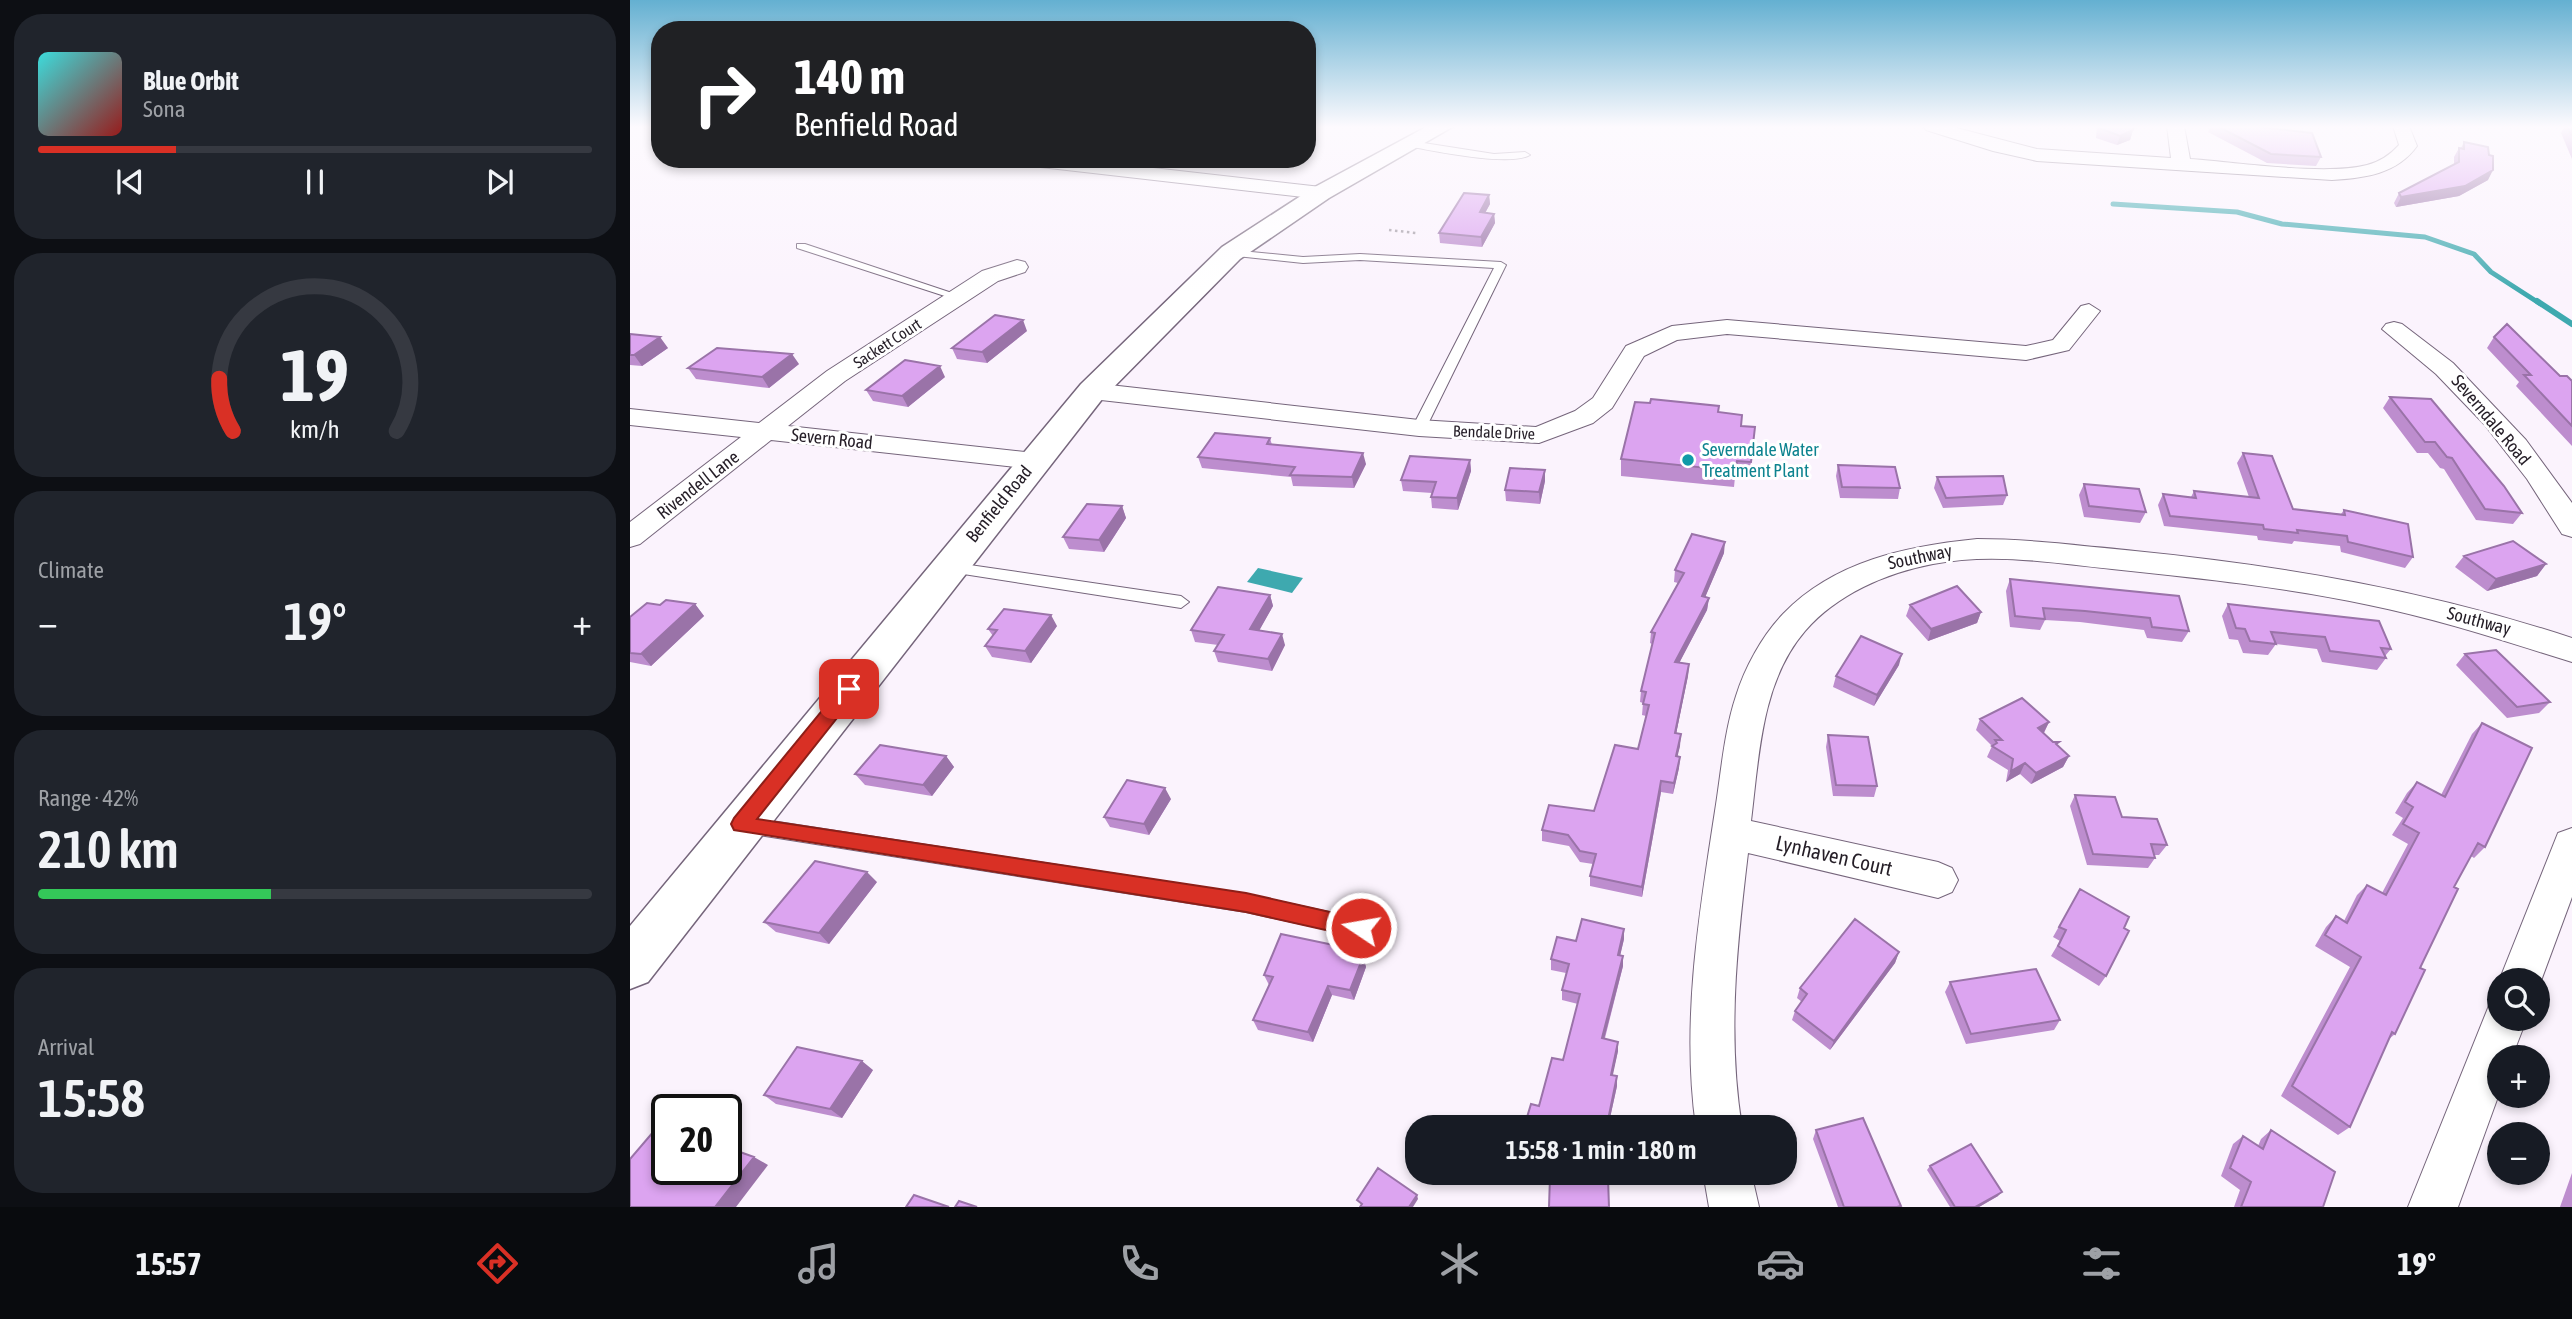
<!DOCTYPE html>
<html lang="en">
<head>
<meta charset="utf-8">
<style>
  body { margin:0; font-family:"Asap Condensed",sans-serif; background:#20242c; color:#f1f3f6; height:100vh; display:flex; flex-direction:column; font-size:26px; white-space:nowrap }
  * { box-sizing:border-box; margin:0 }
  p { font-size:23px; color:#9ea1a6 }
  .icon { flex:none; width:38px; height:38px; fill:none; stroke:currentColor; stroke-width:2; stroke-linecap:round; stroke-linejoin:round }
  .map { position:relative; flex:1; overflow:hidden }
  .drawer { display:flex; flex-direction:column; gap:14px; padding:14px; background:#0d0f14; width:630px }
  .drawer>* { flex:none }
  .banner { position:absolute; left:21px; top:21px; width:665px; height:147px; border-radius:28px; box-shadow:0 4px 10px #0003; background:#202124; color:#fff; overflow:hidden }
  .tools { position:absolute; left:1857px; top:968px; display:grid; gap:14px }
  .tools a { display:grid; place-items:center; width:63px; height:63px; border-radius:50%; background:#171b24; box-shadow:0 4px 10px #0003; font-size:35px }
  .speed { position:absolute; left:21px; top:1094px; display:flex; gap:14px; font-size:35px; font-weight:700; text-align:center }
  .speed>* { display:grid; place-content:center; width:91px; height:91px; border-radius:50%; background:#171b24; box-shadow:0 4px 10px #0003; line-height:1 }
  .speed .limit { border:4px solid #111; border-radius:10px; background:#fff; color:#111 }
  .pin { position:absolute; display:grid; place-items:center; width:60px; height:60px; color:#fff; margin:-30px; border-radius:14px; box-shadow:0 4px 10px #0006 }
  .me { position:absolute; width:77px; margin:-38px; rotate:282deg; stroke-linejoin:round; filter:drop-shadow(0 0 5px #0008) }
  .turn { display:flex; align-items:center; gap:24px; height:147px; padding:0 28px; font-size:32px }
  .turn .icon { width:91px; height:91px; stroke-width:2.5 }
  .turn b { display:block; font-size:49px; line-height:60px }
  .big { font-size:52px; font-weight:600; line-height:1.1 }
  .drawer .widget { flex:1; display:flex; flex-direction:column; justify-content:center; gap:10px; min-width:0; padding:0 24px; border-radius:28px; background:#20242c }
  .drawer .dial { align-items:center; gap:0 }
  .dial svg { height:182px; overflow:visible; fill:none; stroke:#363941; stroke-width:7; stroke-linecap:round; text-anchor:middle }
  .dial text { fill:#f1f3f6; stroke:none }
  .song { display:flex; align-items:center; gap:21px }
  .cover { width:84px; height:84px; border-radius:10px; background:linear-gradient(135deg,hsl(180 70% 55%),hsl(0 70% 35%)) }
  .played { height:7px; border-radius:4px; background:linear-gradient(90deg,#d93025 25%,#363941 25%) }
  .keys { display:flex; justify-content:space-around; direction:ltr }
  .heat { display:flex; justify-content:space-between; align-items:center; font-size:38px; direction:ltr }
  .charge { height:10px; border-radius:5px; background:linear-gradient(90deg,#34c759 42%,#363941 0) }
  .trip { position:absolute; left:775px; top:1115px; width:392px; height:70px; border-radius:28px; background:#171b24; box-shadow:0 4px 10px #0003; font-weight:600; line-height:70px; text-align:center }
  .menu { display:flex; height:112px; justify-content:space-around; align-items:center; background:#090b0e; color:#9ea1a6 }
  .menu .icon { width:49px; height:49px }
  .menu .current { color:#d93025 }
  .menu b { font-size:32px; color:#f1f3f6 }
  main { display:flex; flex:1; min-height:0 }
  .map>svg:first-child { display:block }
</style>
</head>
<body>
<main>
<section class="drawer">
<div class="widget">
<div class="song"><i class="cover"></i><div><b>Blue Orbit</b><p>Sona</p></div></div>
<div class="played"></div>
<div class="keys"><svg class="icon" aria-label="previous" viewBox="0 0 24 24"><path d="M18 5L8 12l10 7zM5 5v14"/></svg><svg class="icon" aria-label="pause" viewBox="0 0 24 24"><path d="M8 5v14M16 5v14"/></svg><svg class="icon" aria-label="next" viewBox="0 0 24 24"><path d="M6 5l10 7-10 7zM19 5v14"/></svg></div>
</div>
<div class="widget dial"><svg viewBox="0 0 100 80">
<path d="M14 69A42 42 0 1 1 86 69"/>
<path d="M14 69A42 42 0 0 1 8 46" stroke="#d93025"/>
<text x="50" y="56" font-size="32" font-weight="700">19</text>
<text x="50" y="72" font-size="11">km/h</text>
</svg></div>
<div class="widget"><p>Climate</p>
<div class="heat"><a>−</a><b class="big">19°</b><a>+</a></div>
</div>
<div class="widget"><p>Range · 42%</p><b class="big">210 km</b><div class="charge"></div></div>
<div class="widget"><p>Arrival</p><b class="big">15:58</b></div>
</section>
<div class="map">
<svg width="1942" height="1207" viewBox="0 0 1942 1207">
  <rect width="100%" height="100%" fill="#fbf3fd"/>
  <path fill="#3ea9af" d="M628,568l45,10 -11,15 -45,-11z"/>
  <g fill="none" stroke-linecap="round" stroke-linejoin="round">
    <path stroke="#3ea9af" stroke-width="5" d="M1483,204l124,8 45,12 143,13 49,17 17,18 48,31"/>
    <path stroke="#3ea9af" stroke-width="6" d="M1907,301l35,23"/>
    <defs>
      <path id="service" d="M781,141l83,13 31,-2 5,3c-20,12 -97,-4 -122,-9v-4z
        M167,244h8l159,53 -10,2 -157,-51z
        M601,250l72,7 57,-3 141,8 5,3 -80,163 -7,4 -7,-4 82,-160 -134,-8 -57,3 -76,-8 -1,-2z
        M319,562l232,34 8,6 -8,6 -237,-37 -3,-4z
        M116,817l500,77 115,25 7,2 3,7 -3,7 -7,2 -115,-25 -500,-79 -7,-2 -2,-6 2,-6z"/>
      <path id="minor" d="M1293,126h26l88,23 134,9 -4,-32h17l6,33c46,3 135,17 177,6 12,-3 23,-10 32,-20l-6,-19h16l8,20c-20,28 -52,32 -85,34l-295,-19 -44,-10 -67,-21z
        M384,159h60l247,28 10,6 -10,6 -298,-34z
        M387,260l8,2 3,5 -3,5 -27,9 -153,100 -57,45 246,27 10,2 4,6 -4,6 -10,2 -263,-29 -131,104 -10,3v-25l111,-85 -111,-12v-16l129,14 68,-52 155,-100z
        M1459,304l11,7 -31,39 -43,10 -299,-26 -50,6 -33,16 -32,52 -19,15 -54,20 -120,-7 -327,-37 -9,-3 -4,-5 4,-5 9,-3 327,37 117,7 39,-16 18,-13 33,-52 46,-20 55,-6 299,26 27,-6 28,-34z
        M1764,322l8,2 51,39 73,77 46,63v34l-10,-3 -35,-55 -43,-55 -48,-50 -54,-45 4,-5z
        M1347,539c53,0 106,7 158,12 150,15 294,40 437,87v24c-68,-21 -134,-43 -203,-57 -85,-18 -171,-27 -257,-36 -59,-6 -119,-17 -179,-5 -47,9 -96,30 -128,67 -44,51 -46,126 -54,190l187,41 14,6 6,12 -6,12 -14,6 -190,-45c-11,92 -21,182 -6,274h-46c-15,-106 3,-212 19,-316 6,-37 9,-79 21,-115 9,-29 26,-60 47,-82 51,-53 124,-68 194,-75z
        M1942,828v69l-34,92v-9l-39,1 59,-148z
        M1869,999v19h28l-15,39h-13v37l-41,113h-50l82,-204z
        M1073,1172h48l8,35h-50z"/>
      <path id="primary" d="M798,126h26l-125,72 -89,61 -137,139 -455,584 -18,7v-63l451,-542 141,-137 91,-59z"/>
    </defs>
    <use href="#service" stroke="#75657b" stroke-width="2"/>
    <use href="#minor" stroke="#75657b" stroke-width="2"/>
    <use href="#primary" stroke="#75657b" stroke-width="3"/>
    <path stroke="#a099a2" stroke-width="2.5" stroke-dasharray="2.5 3.5" stroke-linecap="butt" d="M759,230l27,3"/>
    <use href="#service" fill="#fff" fill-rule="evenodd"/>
    <use href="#minor" fill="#fff" fill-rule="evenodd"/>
    <use href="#primary" fill="#fff" fill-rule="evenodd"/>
  </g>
  <path fill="#bd8dce" d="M1467,126h37l-4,14 -13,5 -21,-7z
    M1581,126h40l70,31 -5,9 -49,-3 -59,-31z
    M1935,126h7v33l-11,-26z
    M1834,142l24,38 -29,16 -63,11 -2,-4 5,-10 55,-29v-7l5,-9h2z
    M859,195l1,9 -5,9 9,1 1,9 -13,24 -42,-4 -1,-10z
    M397,331l-40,32 -30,-4 -5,-11z
    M0,334l38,14 -26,18 -12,-1z
    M1864,337l66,39 12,5v65l-56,-60 3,-4 -32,-34z
    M169,364l-30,24 -73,-9 -8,-11z
    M315,377l-37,30 -35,-6 -7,-11z
    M1760,397l132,116 -9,11 -37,-4 -32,-51 -4,-1 -12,-15h-11l-34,-45z
    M1088,412l23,14 10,36 -2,17 -14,-2 -1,10 -113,-11v-17z
    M640,438l2,7 94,19 -12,24 -61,-2 -2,-9 -89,-9 -4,-11z
    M1613,453l50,56 48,5 3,-4 69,47 -8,11 -64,-16 -1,-6 -46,-5 -2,3 -34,-4 -1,-4 -93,-10 -6,-21 5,-11 28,3 3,-6 55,6 -12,-34z
    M840,460l1,11 -13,39 -26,-2 -1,-11 1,-4 -29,-2 -2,-11z
    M1208,465l62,23 -2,11 -58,-1 -4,-22z
    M915,470v11l-5,23 -34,-3 -1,-11z
    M1307,477l70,18 -4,10 -60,3 -9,-20z
    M1454,484l62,28 -6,11 -56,-6 -5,-22z
    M492,506l4,12 -22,34 -35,-3 -6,-12z
    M1094,553l-19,44 4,1 -2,12 -28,53 10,1 -1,12 -12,58 4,12 -3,10 3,1 -1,11 -6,26 -12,-2 -19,105 -52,-11v-10l3,-12 -13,-2 -11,-16 -27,-5v-11l52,-19 44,-62 8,-33 -4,-1 1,-12 -3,-1 1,-11 11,-47 -2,-1 1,-11 27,-49 -4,-1 1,-12z
    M1834,556l82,8 -9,12 -50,15 -32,-24z
    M1380,579l169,17 10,35 -7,11 -35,-4 -3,-8 -64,-8 -35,-2 -5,10 -30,-3 -4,-36z
    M640,595l3,11 -14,24 26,15 -13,26 -54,-9 -4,-11 4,-6 -23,-3 -4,-12z
    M65,604l9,12 -53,50 -21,-4v-45l30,-12z
    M1598,604l163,45 -6,7 1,2 -9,12 -55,-8 -5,-13 -41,-5 -8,11 -25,-2 -5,-13 -9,-1 -7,-23z
    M1280,605l71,7 -4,11 -49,18 -22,-25z
    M427,626l-26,37 -39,-6 -7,-11 8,-10 -5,-7z
    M1835,654l85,48 -11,11 -32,5 -51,-53z
    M1269,665l-25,41 -41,-19 3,-11z
    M1350,719l69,3 -5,11 25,23 -6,11 -32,17 -11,-10 -14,8 2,-12 -21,-13 5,-11 -16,-16z
    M1852,723l3,124 -11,11 -3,-2 -17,31 -34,81 -25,66 -6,5 -39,88 -12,8 -57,-39 69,-129 -35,-21 11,-19 10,-11 8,5 13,-26 10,-10 15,8 26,-49 -16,-9 11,-17 -8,-5 12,-20 10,-11 24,13 31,-61z
    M1198,735l49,51 -3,11 -41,-1 -7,-49z
    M316,756l8,11 -22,29 -67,-11 -10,-11z
    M1445,795l47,22 45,28 -8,10h-4v3l-7,10 -61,-3 -17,-59z
    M541,799l-22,36 -39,-8 -6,-10z
    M247,882l-48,62 -53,-12 -12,-10z
    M1450,889l44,39 -18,48 -7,10 -48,-30 9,-15 -7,-4z
    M994,939l-4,16 3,1v10l-18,72 13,13 -6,25h5v10l-9,41h-83v-3l14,-18 24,-46 15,-56 -16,-4v-10l4,-17 -15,-3v-11l25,-18z
    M713,947l2,6 18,4 3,10 -12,33 -22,-5 -19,47 -55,-12 -5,-10 16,-35 -5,-10z
    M1269,952l-4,11 -65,87 -38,-30 3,-9 7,-9 -5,-4 3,-10z
    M1320,982l110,38 -6,10 -88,14 -21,-52z
    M243,1070l-31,48 -66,-14 -12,-9z
    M1186,1130l85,77h-63l-25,-68z
    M1641,1130l52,77h-89l6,-17 -19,-14 12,-32 10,-8 15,10 3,-7z
    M1300,1166l68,30 -19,11h-29l-23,-37z
    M1942,1173v34h-12z"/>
  <path fill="#9a73a8" d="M1503,130l-3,10 -13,5 3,-9z
    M1863,170l-5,10 -29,16 -63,11 5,-10z
    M859,195l1,9 -10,18v-10z
    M864,214l1,9 -13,24 -1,-10z
    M393,320l4,11 -40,32 -5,-11z
    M30,337l8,11 -26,18 -8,-11z
    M162,354l7,10 -30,24 -7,-11z
    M310,366l5,11 -37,30 -6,-11z
    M733,453l3,11 -12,24 -2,-11z
    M840,460l1,11 -13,39 -1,-12z
    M915,470v11l-5,23 -1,-12z
    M492,506l4,12 -22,34 -5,-12z
    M1095,542l-1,11 -23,54 1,-11z
    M1916,564l-9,12 -50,15 9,-12z
    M640,595l3,11 -19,34 -4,-11z
    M1079,598l-2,12 -33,63 1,-11z
    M65,604l9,12 -53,50 -10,-12z
    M1351,612l-4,11 -49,18 3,-12z
    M421,615l6,11 -26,37 -6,-12z
    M652,634l3,11 -13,26 -4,-12z
    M1272,654l-3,11 -25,41 3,-11z
    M1059,664l-1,12 -14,68 1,-11z
    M1419,722l-6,12 -5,-6z
    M1051,734l-1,12 -5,21 1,-11z
    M316,756l8,11 -22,29 -9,-11z
    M1439,756l-6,11 -32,17 5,-11z
    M1050,757l-1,11 -6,26 1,-11z
    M1395,763l-5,11 -14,8 5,-11z
    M1031,781v11l-19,105v-10z
    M535,788l6,11 -22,36 -5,-11z
    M237,872l10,10 -48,62 -10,-11z
    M994,929v10l-6,26v-10z
    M1269,952l-4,11 -65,87 4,-9z
    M993,956v10l-21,81v-9z
    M733,957l3,10 -12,33 -4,-10z
    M698,986l4,9 -19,47 -5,-10z
    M988,1042v9l-7,33v-9z
    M232,1061l11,9 -31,48 -12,-9z
    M987,1076v10l-9,41v-7z
    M124,1157l14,8 -32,42h-21z
    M1372,1192l-4,4 -19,11h-4z
    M787,1195l1,4 -5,8h-4z"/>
  <path fill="#dca4f0" stroke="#9a73a8" stroke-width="2" d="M1469,126h35l-1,4 -13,6 -21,-8z
    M1587,126h34l61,7 9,24 -50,-3z
    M1937,126h5v10z
    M1834,142l24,5 1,8 4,1v14l-28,16 -64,11 -2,-4 60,-31v-14l5,1z
    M834,193l25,2 -9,17 14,2 -13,23 -42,-4z
    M365,315l28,5 -41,32 -30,-4z
    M1877,324l53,52h7l5,5v45l-48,-51h7l-37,-38z
    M0,334l30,3 -26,18h-4z
    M87,348l75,6 -30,23 -74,-9z
    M275,360l35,6 -38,30 -36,-6z
    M1760,397l41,2 73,87 18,27 -37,-4 -33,-51 -5,-1 -12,-15h-10z
    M1021,399l68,7 -1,6 24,3 -1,11 14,1 -4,35 -14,-1 -2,10 -114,-12 14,-57 15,1z
    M585,433l55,5 -3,6 96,9 -11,24 -62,-2 5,-8 -97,-10z
    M1613,453l29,3 21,53 52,6 -1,-5 64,14 5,33 -65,-15 -1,-6 -50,-6 1,3 -34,-4 -1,-4 -93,-9 -7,-22 33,4 -2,-7 65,7z
    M780,456l60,4 -13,38 -26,-1 5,-15 -35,-2z
    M1208,465l57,2 5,21 -58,-1z
    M880,468l35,2 -6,22 -34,-2z
    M1373,476l4,19 -61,3 -9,-21z
    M1454,484l55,5 7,23 -57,-6z
    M457,504l35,2 -23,34 -36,-3z
    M1062,534l33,8 -23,54 7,2 -34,64 14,2 -14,69 6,1 -5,22 4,1 -6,26 -13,-2 -19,106 -52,-11 6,-22 -16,-3 -12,-16 -26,-5 7,-25 45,6 21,-66 23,4 11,-44 -6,-1 3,-12 -5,-1 14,-58 -4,-1 33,-59 -9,-3z
    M1883,541l33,23 -50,15 -32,-23z
    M1380,579l169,17 10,35 -37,-4 -2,-9 -65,-7 -42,-3 2,11 -30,-3z
    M1327,586l24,26 -50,17 -21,-24z
    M588,587l52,8 -20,34 32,5 -14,25 -54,-8 10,-16 -33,-5z
    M36,600l29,4 -54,50 -11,-1v-36l17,-14 13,2z
    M1598,604l151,17 12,28 -10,-1 5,10 -56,-7 -5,-14 -54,-5 5,12 -26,-3 -5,-12 -9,-1z
    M374,609l47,6 -26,36 -40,-5 12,-16 -9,-1z
    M1231,636l41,18 -25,41 -41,-19z
    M1866,650l54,52 -33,5 -52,-53z
    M1392,698l27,24 -11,6 15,14h6l-3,2 13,12 -33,17 -11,-10 -14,8 2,-12 -21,-13 5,-3 -2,-3h7l-22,-21z
    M1852,723l50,25 -47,99 -7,-4 -24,44 4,2 -38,79 5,2 -30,64 -3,-2 -42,95 -58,-41 69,-129 -36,-22 11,-19 11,7 20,-38 19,10 33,-62 -16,-9 10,-17 -8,-5 12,-20 28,15z
    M1198,735l40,2 9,49 -41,-1z
    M250,745l66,11 -23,29 -68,-11z
    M497,780l38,8 -21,36 -40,-7z
    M1445,795l40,2 7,20 35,2 10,26 -16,-1 4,14 -62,-4z
    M185,861l52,11 -48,61 -55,-11z
    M1450,889l49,28 -5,11 5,3 -23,45 -48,-30 8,-16 -7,-3z
    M952,919l42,10 -6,26 5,1 -21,82 16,4 -7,33 6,1 -9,44 -7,-2 -2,9h-64l-10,-3 6,-20 8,2 13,-48 11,2 17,-66 -18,-4 7,-26 -18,-5 6,-22 19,4z
    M1225,919l44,33 -65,89 -39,-30 12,-17 -7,-6z
    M651,934l62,13 -2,5 22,5 -13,33 -22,-4 -20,46 -55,-12 20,-43 -9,-2z
    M1406,969l24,51 -89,14 -21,-52z
    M167,1047l65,14 -32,48 -66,-14z
    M1233,1118l38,88 -4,1h-53l-28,-77z
    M30,1124l7,2v43h59v-22l28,10 -39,50h-85v-48z
    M1641,1130l64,42 -12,35h-82l10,-25 -21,-14 13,-32 20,13z
    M1341,1144l31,48 -27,15h-20l-25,-41z
    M748,1168l39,27 -8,12h-49l2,-3 -5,-4z
    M920,1177l58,1 1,29h-60z
    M284,1195l35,12h-43z
    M329,1201l18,6h-22z"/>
  <linearGradient id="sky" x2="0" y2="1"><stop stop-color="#64b0d1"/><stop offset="0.43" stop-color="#fdfafe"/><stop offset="1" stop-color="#fdfafe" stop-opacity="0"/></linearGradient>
  <rect width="1942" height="295" fill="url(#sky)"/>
  <path fill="#d93025" stroke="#8d1f18" stroke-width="2" d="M219,683l7,2 2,4 -2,5 -99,125 489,74 115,26 8,2 3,7 -3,7 -8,3 -115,-26 -512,-82 -3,-6 3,-6 109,-133z"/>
  <circle fill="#0f9aa8" stroke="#fff" stroke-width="2.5" cx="1058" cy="460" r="7"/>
  <g text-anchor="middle" stroke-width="6" stroke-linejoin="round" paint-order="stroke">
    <g font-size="16" fill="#251e27" stroke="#fff">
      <text transform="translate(257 343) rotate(-33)" y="6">Sackett Court</text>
      <text transform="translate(864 432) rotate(2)" y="6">Bendale Drive</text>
    </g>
    <g font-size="18" fill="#251e27" stroke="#fff">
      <text transform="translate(1861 420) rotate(50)" y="6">Severndale Road</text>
      <text transform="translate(202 439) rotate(6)" y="6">Severn Road</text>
      <text transform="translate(68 485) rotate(-38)" y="6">Rivendell Lane</text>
      <text transform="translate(369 504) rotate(-51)" y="6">Benfield Road</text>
      <text transform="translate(1290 557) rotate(-12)" y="6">Southway</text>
      <text transform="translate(1849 621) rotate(15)" y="6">Southway</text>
    </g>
    <g font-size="18" fill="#0d838f" stroke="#fff" text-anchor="start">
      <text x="1072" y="456">Severndale Water<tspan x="1072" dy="21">Treatment Plant</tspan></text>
    </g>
    <g font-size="21" fill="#251e27" stroke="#fff">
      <text transform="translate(1204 856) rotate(13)" y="7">Lynhaven Court</text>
    </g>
  </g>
</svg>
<div class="tools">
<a><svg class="icon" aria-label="search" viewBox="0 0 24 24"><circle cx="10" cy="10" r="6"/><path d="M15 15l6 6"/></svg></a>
<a>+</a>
<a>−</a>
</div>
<div class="speed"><div class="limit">20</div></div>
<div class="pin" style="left:219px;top:689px;background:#d93025"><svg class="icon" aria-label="arrive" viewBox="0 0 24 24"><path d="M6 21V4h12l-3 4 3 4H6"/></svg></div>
<svg class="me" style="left:731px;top:928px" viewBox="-20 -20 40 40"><circle r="17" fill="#d93025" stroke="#fff" stroke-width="3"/><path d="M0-11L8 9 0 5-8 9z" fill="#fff"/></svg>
<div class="trip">15:58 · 1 min · 180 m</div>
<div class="banner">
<div class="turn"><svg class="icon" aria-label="right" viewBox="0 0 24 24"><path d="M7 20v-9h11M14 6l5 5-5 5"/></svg><div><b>140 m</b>Benfield Road</div></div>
</div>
</div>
</main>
<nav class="menu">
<b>15:57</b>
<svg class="icon current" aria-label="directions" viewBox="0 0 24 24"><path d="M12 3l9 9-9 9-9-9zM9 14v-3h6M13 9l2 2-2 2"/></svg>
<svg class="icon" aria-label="music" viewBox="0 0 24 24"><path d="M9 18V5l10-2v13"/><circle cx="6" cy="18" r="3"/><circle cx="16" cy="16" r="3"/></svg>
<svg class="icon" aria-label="phone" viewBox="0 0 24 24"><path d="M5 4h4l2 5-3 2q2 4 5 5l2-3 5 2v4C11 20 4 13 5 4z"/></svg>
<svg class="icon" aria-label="climate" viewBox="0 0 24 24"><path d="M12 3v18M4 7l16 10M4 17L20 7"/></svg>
<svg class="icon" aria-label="car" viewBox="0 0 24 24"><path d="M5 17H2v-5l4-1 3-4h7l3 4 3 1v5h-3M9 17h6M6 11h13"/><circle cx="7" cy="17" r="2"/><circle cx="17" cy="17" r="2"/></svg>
<svg class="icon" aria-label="filters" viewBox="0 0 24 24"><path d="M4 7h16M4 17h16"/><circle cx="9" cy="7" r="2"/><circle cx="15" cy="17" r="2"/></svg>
<b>19°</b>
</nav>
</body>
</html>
